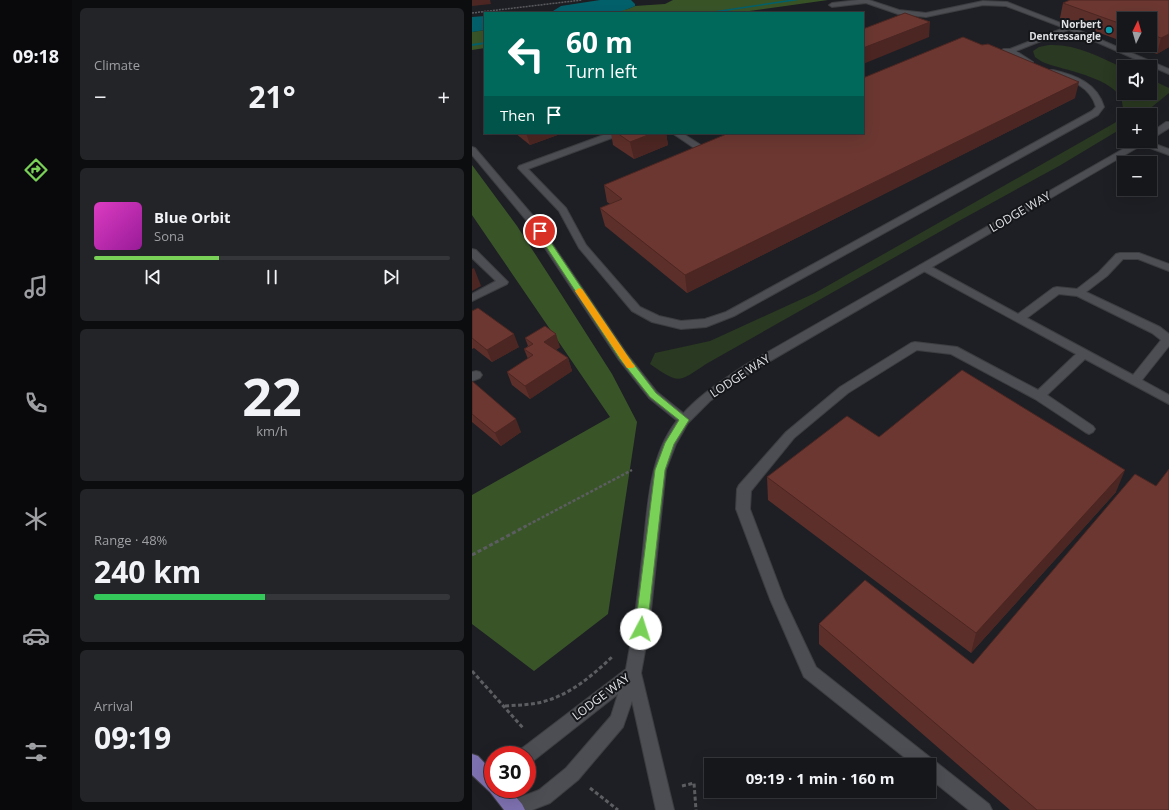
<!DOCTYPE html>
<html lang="en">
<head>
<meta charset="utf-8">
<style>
  body { margin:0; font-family:"Open Sans",sans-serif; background:#232428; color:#f1f3f6; height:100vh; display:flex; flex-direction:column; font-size:15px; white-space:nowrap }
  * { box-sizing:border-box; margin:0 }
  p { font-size:13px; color:#9e9fa3 }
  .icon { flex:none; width:22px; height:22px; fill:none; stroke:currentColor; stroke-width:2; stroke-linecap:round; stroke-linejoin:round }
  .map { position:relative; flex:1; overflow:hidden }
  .sheet { display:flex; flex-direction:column; gap:8px; padding:8px; background:#0c0d0f; width:400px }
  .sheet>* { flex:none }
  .hud { position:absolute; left:12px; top:12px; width:380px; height:122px; border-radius:0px; box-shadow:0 4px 16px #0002,0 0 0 1px #35363a; background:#00695c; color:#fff; overflow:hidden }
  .needle { width:26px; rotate:5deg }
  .controls { position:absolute; left:645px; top:12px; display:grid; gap:8px }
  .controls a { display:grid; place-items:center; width:40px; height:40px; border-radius:0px; background:#16171b; box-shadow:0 4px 16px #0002,0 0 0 1px #35363a; font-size:20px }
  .speed { position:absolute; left:12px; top:746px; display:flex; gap:8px; font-size:20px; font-weight:700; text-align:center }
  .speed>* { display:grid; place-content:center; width:52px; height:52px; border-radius:50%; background:#16171b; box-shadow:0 4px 16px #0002,0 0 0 1px #35363a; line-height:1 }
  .speed .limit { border:6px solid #d22; background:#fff; color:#111 }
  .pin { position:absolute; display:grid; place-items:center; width:34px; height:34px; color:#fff; margin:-17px; border:2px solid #fff; border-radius:50%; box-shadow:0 1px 4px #0007 }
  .me { position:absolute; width:44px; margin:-22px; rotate:5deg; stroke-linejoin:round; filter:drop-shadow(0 0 3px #0008) }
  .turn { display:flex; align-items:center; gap:14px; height:84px; padding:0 16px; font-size:18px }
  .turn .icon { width:52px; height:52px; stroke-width:2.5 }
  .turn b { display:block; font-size:28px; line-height:34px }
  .then { display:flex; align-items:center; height:38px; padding:0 16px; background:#0003; gap:8px; font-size:15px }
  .big { font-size:30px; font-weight:700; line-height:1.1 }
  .sheet .widget { flex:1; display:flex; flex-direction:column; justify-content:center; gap:6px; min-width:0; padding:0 14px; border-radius:6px; background:#232428 }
  .sheet .dial { align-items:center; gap:0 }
  .dial b { font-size:52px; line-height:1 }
  .song { display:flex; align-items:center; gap:12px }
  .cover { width:48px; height:48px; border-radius:6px; background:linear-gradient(135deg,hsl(310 70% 55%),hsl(300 70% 35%)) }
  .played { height:4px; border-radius:2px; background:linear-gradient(90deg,#7ad157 35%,#35363a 35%) }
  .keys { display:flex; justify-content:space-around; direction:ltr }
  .heat { display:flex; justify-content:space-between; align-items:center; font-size:22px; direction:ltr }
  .charge { height:6px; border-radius:3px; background:linear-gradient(90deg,#34c759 48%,#35363a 0) }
  .trip { position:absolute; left:232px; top:758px; width:232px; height:40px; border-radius:0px; background:#16171b; box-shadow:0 4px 16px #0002,0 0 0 1px #35363a; font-weight:700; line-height:40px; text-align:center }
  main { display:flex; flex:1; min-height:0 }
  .dock { display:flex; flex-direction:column; width:72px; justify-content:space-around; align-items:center; background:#09090b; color:#9e9fa3 }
  .dock .icon { width:28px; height:28px }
  .dock .selected { color:#7ad157 }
  .dock b { font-size:18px; color:#f1f3f6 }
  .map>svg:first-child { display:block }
</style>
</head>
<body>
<main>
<nav class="dock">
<b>09:18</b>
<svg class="icon selected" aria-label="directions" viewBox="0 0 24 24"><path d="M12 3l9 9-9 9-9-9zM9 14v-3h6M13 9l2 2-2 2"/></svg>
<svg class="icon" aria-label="music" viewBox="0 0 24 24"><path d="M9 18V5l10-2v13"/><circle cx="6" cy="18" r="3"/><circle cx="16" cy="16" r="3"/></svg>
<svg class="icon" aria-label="phone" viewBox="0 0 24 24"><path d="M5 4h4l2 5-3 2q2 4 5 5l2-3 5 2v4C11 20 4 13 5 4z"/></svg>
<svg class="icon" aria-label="climate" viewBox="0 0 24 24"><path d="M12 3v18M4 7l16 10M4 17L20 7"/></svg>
<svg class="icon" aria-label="car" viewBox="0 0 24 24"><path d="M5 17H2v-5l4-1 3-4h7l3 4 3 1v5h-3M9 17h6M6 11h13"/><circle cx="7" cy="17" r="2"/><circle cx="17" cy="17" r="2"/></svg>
<svg class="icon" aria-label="filters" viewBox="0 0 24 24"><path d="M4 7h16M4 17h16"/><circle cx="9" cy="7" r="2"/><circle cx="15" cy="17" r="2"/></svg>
</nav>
<section class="sheet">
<div class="widget"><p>Climate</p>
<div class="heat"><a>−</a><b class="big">21°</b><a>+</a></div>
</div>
<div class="widget">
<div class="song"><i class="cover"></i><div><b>Blue Orbit</b><p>Sona</p></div></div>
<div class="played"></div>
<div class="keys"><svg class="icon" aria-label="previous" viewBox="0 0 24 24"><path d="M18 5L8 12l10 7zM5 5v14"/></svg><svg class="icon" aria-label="pause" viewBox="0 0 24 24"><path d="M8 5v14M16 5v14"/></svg><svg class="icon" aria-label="next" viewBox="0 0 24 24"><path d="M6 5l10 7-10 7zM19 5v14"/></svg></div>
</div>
<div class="widget dial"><b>22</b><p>km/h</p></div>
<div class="widget"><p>Range · 48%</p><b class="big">240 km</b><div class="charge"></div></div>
<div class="widget"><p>Arrival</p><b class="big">09:19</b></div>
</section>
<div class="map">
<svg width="697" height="810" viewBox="0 0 697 810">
  <rect width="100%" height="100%" fill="#1e1f24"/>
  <path fill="#2a3921" d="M577,45c28,-1 50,12 75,23v25h26v-14l19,9v5l-27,22h-18v12l-65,39 -102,56 -251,142c-28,19 -27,20 -56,0l5,-11 55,-12 105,-48 303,-172c24,-39 -49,-49 -73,-58 -3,-1 -7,-4 -10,-6l-2,-6 6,-4z"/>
  <path fill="#395528" d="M201,0h155l-93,13h-132l25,-4 7,-3 30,-2z
    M13,30v18l-13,2v-18z
    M0,165l45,61 44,68 51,80 25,48 -29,192 -74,57 -62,-47v-129l138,-78 -138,-202z"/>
  <path fill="#03616c" d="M128,0h31l4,4v2c-24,12 -56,7 -81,7l-1,-2 8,-5z
    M13,16v14l-13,2v-15z"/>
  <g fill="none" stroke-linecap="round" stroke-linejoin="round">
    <path fill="#03616c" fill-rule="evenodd" d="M316,0h11l-86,13h-11z
      M13,42v2l-13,2v-2z"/>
    <defs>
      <path id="lane" d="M597,26l3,2 -1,1 -55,22 17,11v4c-10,1 -15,-10 -23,-13 -4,-1 -6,1 -10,-2l4,-2h6z
        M578,70h3c22,5 44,13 51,37l-6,8 -364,201 -28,11 -25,2 -29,-7 -20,-11 -53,-63 -20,-37 -41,-43 1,-2 90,-33h12l-1,2 -92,34 38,39 20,37 54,62 19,9 22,5 24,-2 21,-7 366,-201 4,-4c-6,-21 -26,-28 -46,-33z
        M200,133h10l22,14 6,-2 4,3 -8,4h-6z
        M0,147l3,1 59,69 93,137 30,38 31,25 2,3 -2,3 -4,2 -4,-2 -31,-25 -30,-38 -92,-139 -55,-66z
        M0,249l4,1 32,32 -1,2 -35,17v-7l24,-13 -24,-23z
        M648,253h19l30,11v7l-31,-12h-15l-16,17 -21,16 74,35 9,7v12l-27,34 27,15v9l-84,-45 -38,36 46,31 2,3 -2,3 -4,2 -4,-2 -50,-33 -84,-45 -34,-4 -69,43 -54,45 -43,53 -1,18 34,90 32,68 173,137 3,6h-23l-40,-32v-13h-15l-110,-88 -34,-78 -34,-90 1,-20 2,-4 47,-53 54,-45 71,-44 4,-1 42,5 81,43 38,-36 -156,-85 -1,-2 1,-2h8l90,49 35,-26 4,-1 20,2 22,-17 17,-18zM587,294l18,2 75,37 9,7 -28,35 -106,-57z
        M4,371l4,1 2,3 -2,3 -8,3v-9z"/>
      <path id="street" d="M386,0h11l30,10 27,3 57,-12 24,1 64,25 98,42v5l-102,-45 -61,-23 -23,-1 -57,12 -28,-3 -32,-11 -34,4 -3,-2 3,-2z
        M694,122h3v6l-19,12v-7z
        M665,141h10l22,8v6l-27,-10 -389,226 -43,30 -22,22 -12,21 -10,26 -17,159 -8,44 33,137h-18l-24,-109 -9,26 -45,53 -28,23 -18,7h-26l-1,-2 3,-6 31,-12 27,-22 45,-52 7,-22 -85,67 -6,2v-8h-8l2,-6 105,-80c7,-37 12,-74 16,-111 6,-47 5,-105 39,-142 18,-21 41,-35 64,-51z"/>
      <path id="primary" d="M0,754l6,2 15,16v17h16l13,15 3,6h-21l-14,-18 -18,-17z"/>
    </defs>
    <use href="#lane" stroke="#3c3d40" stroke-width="2"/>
    <use href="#street" stroke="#3c3d40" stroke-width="2"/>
    <use href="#primary" stroke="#3c3d40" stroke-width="2"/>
    <path stroke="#5c5d61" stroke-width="1.5" stroke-dasharray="2 1" stroke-linecap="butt" d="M0,13l110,-13"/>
    <path stroke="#5c5d61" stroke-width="2.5" stroke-dasharray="3 2" stroke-linecap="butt" d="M52,527l108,-57"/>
    <path stroke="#5c5d61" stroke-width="3" stroke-dasharray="4 2.5" stroke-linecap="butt" d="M0,555l54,-29
      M0,671l52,58
      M33,706c13,-1 25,-1 37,-4 28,-7 51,-27 71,-46
      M210,786l12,-3 2,27
      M118,788l28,22"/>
    <use href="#lane" fill="#4c4e53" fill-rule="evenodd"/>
    <use href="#street" fill="#4c4e53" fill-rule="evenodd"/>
    <use href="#primary" fill="#7e71b0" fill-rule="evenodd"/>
  </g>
  <path fill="#5d2f2a" d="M697,0v47l-12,7 -24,-9h17v-26h-26v23l-64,-24 3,-15z
    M603,98l-388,195 -82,-67 -5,-18 10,-4 -3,-2 -3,-17z
    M43,133h48l-33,12z
    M139,133h55l2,12 -34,14 -21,-14z
    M0,311l47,36 -27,15 -18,-14 -2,1z
    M53,338l35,9 -4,3 12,8 4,13 -42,28 -18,-14 -5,-13 21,-13 -4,-10 4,-3z
    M0,381l49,51 -20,14 -29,-24z
    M407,437l237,55 -145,161 -203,-153 -1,-23z
    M684,486l13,324h-159l-191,-166v-20l154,40z"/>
  <path fill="#4c2622" d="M0,0h18l1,4 -19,2z
    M458,22l-1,15 -66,27v-16z
    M697,34v13l-12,7 4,-16z
    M607,82l-4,16 -388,195 -2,-18z
    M54,133h37l-33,12z
    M181,133h13l2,12 -34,14 -4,-17z
    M2,268l7,18 -9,5v-22z
    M42,334l5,13 -27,15 -5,-12z
    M84,334l4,13 -11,7 -5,-12z
    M96,358l4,13 -42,28 -5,-13z
    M44,419l5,13 -20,14 -6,-13z
    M653,470l-9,22 -145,161 5,-20z"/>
  <path fill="#6c3731" stroke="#4c2622" d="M598,0h99v34l-8,4 -11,-4v-15h-26v6l-61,-22z
    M433,13l25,9 -67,26v-19z
    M491,37l19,8 6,-1 91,38 -394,193 -85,-67 22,-9 -18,-14 125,-52h134v-55z
    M145,133h36l-23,9z
    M6,308l36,26 -27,16 -15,-12v-27z
    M73,326l11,8 -12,8 24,16 -43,28 -18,-14 26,-17 -9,-6 9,-5 -8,-6z
    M490,370l163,100 -149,163 -209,-156 80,-61 32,21z
    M0,381l44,38 -21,14 -23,-19z
    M697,469v341h-132l-218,-186 46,-44 108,84 162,-190 21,12z"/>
  <path fill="#7ad157" stroke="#4f8839" d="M68,229l3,2 83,123 30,39 33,27 -15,24 -9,26 -18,159 -2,4 -4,1 -4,-1 -2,-4 20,-159 10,-27 14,-23 -29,-23 -30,-38 -84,-128z"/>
  <path fill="#f59e0b" d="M107,288l3,1 51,75 2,2 -2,2h-6l-52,-77z"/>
  <circle fill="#0f9aa8" stroke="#14161a" stroke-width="1.5" cx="637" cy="30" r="4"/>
  <g text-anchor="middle" stroke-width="4" stroke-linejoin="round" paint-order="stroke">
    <g font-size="10" font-weight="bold" fill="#dfe0e3" stroke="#14161a" text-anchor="end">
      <text x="629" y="28">Norbert<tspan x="629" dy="12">Dentressangle</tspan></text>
    </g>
    <g font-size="12" fill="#dfe0e3" stroke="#14161a">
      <text transform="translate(548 212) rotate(-30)" y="4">LODGE WAY</text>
      <text transform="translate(268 376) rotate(-33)" y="4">LODGE WAY</text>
      <text transform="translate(129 697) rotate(-37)" y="4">LODGE WAY</text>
    </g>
  </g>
</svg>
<div class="controls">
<a><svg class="needle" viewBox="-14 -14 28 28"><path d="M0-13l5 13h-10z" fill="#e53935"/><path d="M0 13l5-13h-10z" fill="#9e9fa3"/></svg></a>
<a><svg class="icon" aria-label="sound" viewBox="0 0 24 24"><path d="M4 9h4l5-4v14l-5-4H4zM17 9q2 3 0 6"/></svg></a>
<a>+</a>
<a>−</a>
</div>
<div class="speed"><div class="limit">30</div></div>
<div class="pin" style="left:68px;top:231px;background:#d93025"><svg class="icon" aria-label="arrive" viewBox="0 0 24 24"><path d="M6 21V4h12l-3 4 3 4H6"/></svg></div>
<svg class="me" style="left:169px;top:629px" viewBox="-20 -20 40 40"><circle r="19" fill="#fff"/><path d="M0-13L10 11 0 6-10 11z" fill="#7ad157"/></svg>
<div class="trip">09:19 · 1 min · 160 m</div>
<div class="hud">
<div class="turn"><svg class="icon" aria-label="left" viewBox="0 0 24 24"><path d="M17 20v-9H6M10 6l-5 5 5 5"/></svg><div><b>60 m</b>Turn left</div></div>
<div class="then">Then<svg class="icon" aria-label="arrive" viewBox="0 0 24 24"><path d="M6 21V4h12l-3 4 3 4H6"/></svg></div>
</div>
</div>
</main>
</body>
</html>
